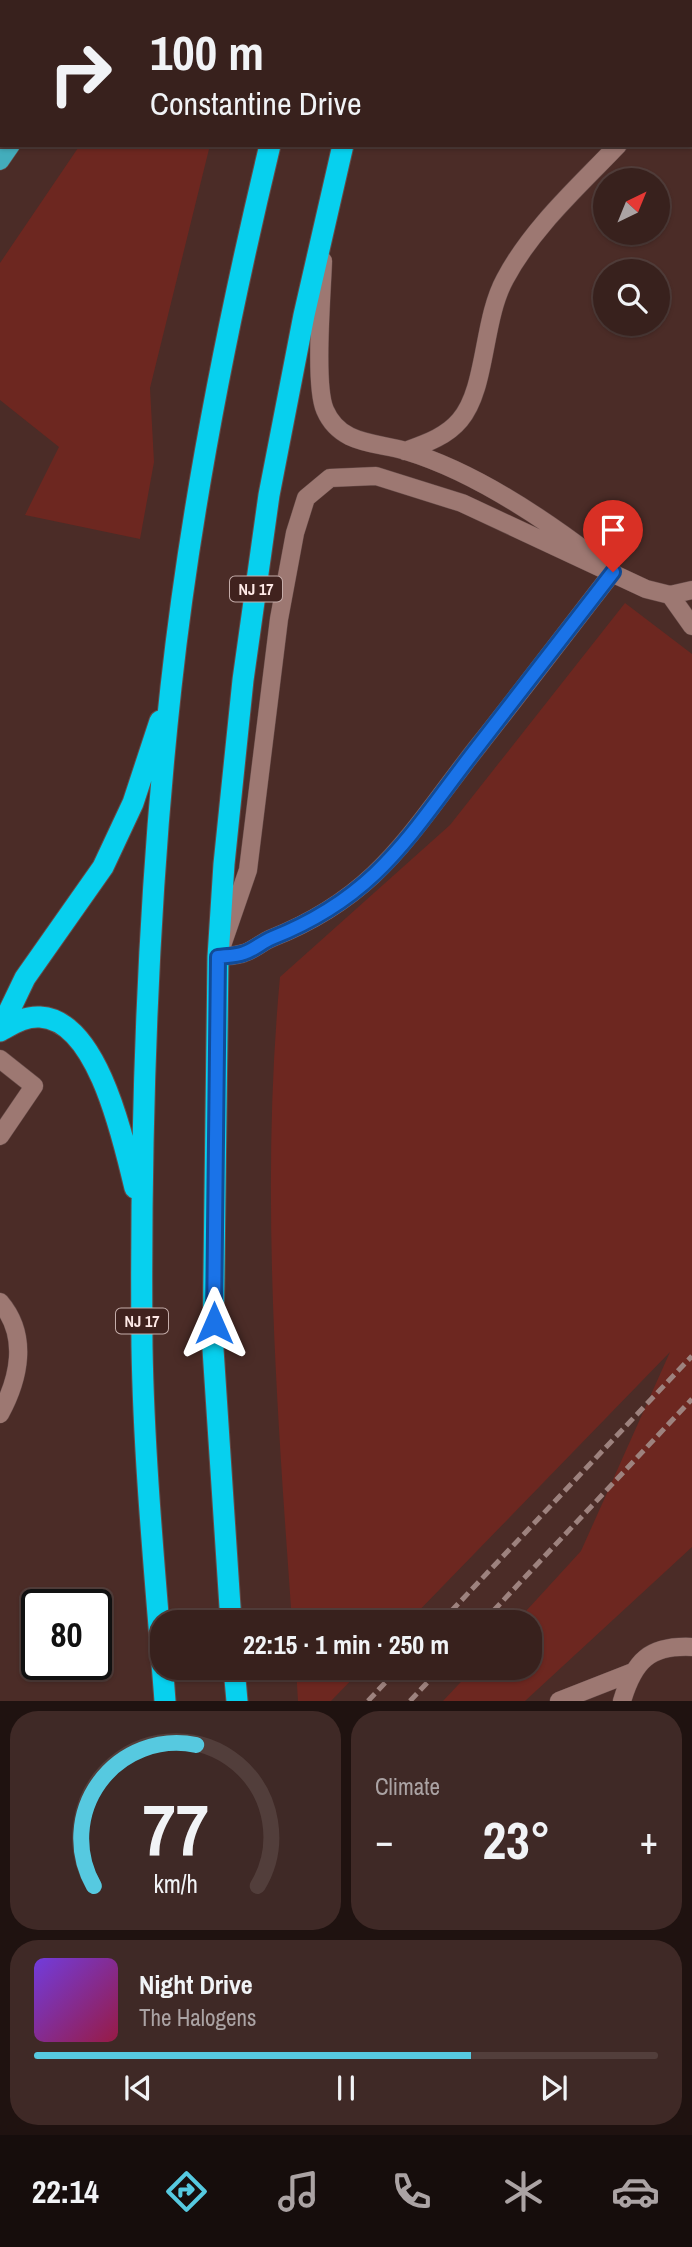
<!DOCTYPE html>
<html lang="en">
<head>
<meta charset="utf-8">
<style>
  body { margin:0; font-family:"Archivo Narrow",sans-serif; background:#3f2926; color:#f1f3f6; height:100vh; display:flex; flex-direction:column; font-size:26px; white-space:nowrap }
  * { box-sizing:border-box; margin:0 }
  p { font-size:23px; color:#aba3a4 }
  .icon { flex:none; width:38px; height:38px; fill:none; stroke:currentColor; stroke-width:2; stroke-linecap:round; stroke-linejoin:round }
  .map { position:relative; height:1701px; overflow:hidden }
  .sheet { display:flex; flex-direction:column; gap:10px; padding:10px; background:#1f1210; flex:1 }
  .sheet>* { flex:none }
  .guide { position:absolute; left:0px; top:0px; width:693px; height:147px; box-shadow:0 2px 5px #0004,0 0 0 2px #523e3b; background:#38211d; color:#f1f3f6; overflow:hidden }
  .needle { width:46px; rotate:43deg }
  .controls { position:absolute; left:593px; top:168px; display:grid; gap:14px }
  .controls a { display:grid; place-items:center; width:77px; height:77px; border-radius:50%; background:#38211d; box-shadow:0 2px 5px #0004,0 0 0 2px #523e3b; font-size:35px }
  .speed { position:absolute; left:21px; top:1589px; display:flex; gap:14px; font-size:35px; font-weight:700; text-align:center }
  .speed>* { display:grid; place-content:center; width:91px; height:91px; border-radius:50%; background:#38211d; box-shadow:0 2px 5px #0004,0 0 0 2px #523e3b; line-height:1 }
  .speed .limit { border:4px solid #111; border-radius:10px; background:#fff; color:#111 }
  .pin { position:absolute; display:grid; place-items:center; width:60px; height:60px; color:#fff; margin:-72px -30px; border-radius:50% 50% 50% 0; rotate:-45deg; box-shadow:0 0 7px #0007 }
  .pin .icon { rotate:45deg }
  .me { position:absolute; width:77px; margin:-38px; rotate:0deg; stroke-linejoin:round; filter:drop-shadow(0 0 5px #0008) }
  .turn { display:flex; align-items:center; gap:24px; height:147px; padding:0 35px; font-size:32px }
  .turn .icon { width:91px; height:91px; stroke-width:2.5 }
  .turn b { display:block; font-size:49px; line-height:60px }
  .big { font-size:52px; font-weight:800; line-height:1.1 }
  .sheet .widget { flex:1; display:flex; flex-direction:column; justify-content:center; gap:10px; min-width:0; padding:0 24px; border-radius:28px; background:#3f2926 }
  .sheet .dial { align-items:center; gap:0 }
  .dial svg { height:182px; overflow:visible; fill:none; stroke:#523e3b; stroke-width:7; stroke-linecap:round; text-anchor:middle }
  .dial text { fill:#f1f3f6; stroke:none }
  .song { display:flex; align-items:center; gap:21px }
  .cover { width:84px; height:84px; border-radius:10px; background:linear-gradient(135deg,hsl(260 70% 55%),hsl(340 70% 35%)) }
  .played { height:7px; border-radius:4px; background:linear-gradient(90deg,#56c9e0 70%,#523e3b 70%) }
  .keys { display:flex; justify-content:space-around; direction:ltr }
  .heat { display:flex; justify-content:space-between; align-items:center; font-size:38px; direction:ltr }
  .sheet .tiles { flex:1; display:grid; gap:10px; grid-template-columns:1fr 1fr }
  .widget:last-child { grid-column:span 2 }
  .trip { position:absolute; left:150px; top:1610px; width:392px; height:70px; border-radius:28px; background:#38211d; box-shadow:0 2px 5px #0004,0 0 0 2px #523e3b; font-weight:800; line-height:70px; text-align:center }
  .tabs { display:flex; height:112px; justify-content:space-around; align-items:center; background:#160d0c; color:#aba3a4 }
  .tabs .icon { width:49px; height:49px }
  .tabs .active { color:#56c9e0 }
  .tabs b { font-size:32px; color:#f1f3f6 }
  .map>svg:first-child { display:block }
</style>
</head>
<body>
<div class="map">
<svg width="692" height="1701" viewBox="0 0 692 1701">
  <rect width="100%" height="100%" fill="#4b2c27"/>
  <path fill="#6d2720" d="M80,145h130l-60,243 4,74 -14,77 -115,-24 34,-68 -59,-47v-137z
    M625,603l67,51v893l-167,154h-82l31,-33h56v-46h-14l65,-71 89,-199 -262,270h-116c-15,-214 -32,-431 -12,-645l170,-152z
    M296,1668h67l-32,33h-33z"/>
  <g fill="none" stroke-linecap="round" stroke-linejoin="round">
    <defs>
      <path id="minor" d="M458,0l3,2
        M508,2l2,-2
        M691,69l1,-1
        M323,261c-1,32 -9,124 2,149 15,35 50,32 81,41 66,20 131,63 185,104
        M405,451c19,-7 41,-14 55,-31 27,-32 22,-99 45,-141 27,-51 73,-92 113,-134
        M613,572c-45,58 -89,116 -134,173 -68,86 -99,150 -207,193 -10,4 -18,12 -28,15 -8,3 -18,3 -26,4l30,-87 31,-251 16,-86 11,-35 24,-20 46,-2 86,27 184,86 24,6 22,-5
        M670,595l22,31
        M0,1059l34,27 -34,50
        M0,1302c29,34 19,77 0,112
        M559,1701l74,-29
        M622,1701c12,-40 27,-56 70,-54"/>
      <path id="major" d="M99,2l1,-2
        M0,161l11,-16"/>
      <path id="highway" d="M275,2v-2
        M308,2l1,-2
        M381,2l1,-2
        M0,1030l25,-52 78,-111 30,-64 27,-82
        M0,1031c13,-7 25,-15 40,-14 59,3 84,127 95,171
        M231,1622l-18,-273 5,-392 6,-93 19,-184 26,-185 35,-180 39,-170
        M234,1668l3,33
        M165,1701c-9,-117 -21,-236 -23,-354 -2,-220 5,-441 29,-660 20,-183 56,-363 99,-542"/>
    </defs>
    <use href="#minor" stroke="#664b48" stroke-width="19"/>
    <use href="#major" stroke="#664b48" stroke-width="19"/>
    <use href="#highway" stroke="#664b48" stroke-width="23"/>
    <use href="#minor" stroke="#9d7872" stroke-width="18"/>
    <use href="#major" stroke="#43adbc" stroke-width="18"/>
    <use href="#highway" stroke="#07d0ee" stroke-width="21"/>
    <path stroke="#9d827e" stroke-width="5" stroke-dasharray="10 5" stroke-linecap="butt" d="M441,1622l251,-266
      M483,1622l209,-223
      M368,1701l31,-33
      M410,1701l31,-33"/>
  </g>
  <g fill="none" stroke-linecap="round" stroke-linejoin="round">
    <defs>
      <path id="route" d="M214,1323l4,-366c8,-1 18,-1 26,-4 10,-3 18,-11 28,-15 108,-43 139,-106 207,-193 44,-57 89,-115 134,-173"/>
    </defs>
    <use href="#route" stroke="#114b97" stroke-width="18"/>
    <use href="#route" stroke="#1a73e8" stroke-width="12"/>
  </g>
  <g text-anchor="middle" stroke-width="7" stroke-linejoin="round" paint-order="stroke">
    <g fill="#40221e" stroke="#c5adaa" stroke-width="2">
      <rect x="230" y="576.5" width="52" height="25" rx="5"/>
      <rect x="116" y="1308.5" width="52" height="25" rx="5"/>
    </g>
    <g font-size="16" font-weight="bold" fill="#fee9e6">
      <text x="256" y="595">NJ 17</text>
      <text x="142" y="1327">NJ 17</text>
    </g>
  </g>
</svg>
<div class="controls">
<a><svg class="needle" viewBox="-14 -14 28 28"><path d="M0-13l5 13h-10z" fill="#e53935"/><path d="M0 13l5-13h-10z" fill="#aba3a4"/></svg></a>
<a><svg class="icon" aria-label="search" viewBox="0 0 24 24"><circle cx="10" cy="10" r="6"/><path d="M15 15l6 6"/></svg></a>
</div>
<div class="speed"><div class="limit">80</div></div>
<div class="pin" style="left:613px;top:572px;background:#d93025"><svg class="icon" aria-label="arrive" viewBox="0 0 24 24"><path d="M6 21V4h12l-3 4 3 4H6"/></svg></div>
<svg class="me" style="left:214px;top:1323px" viewBox="-20 -20 40 40"><path d="M0-17L14 15 0 8-14 15z" fill="#1a73e8" stroke="#fff" stroke-width="4"/></svg>
<div class="trip">22:15 · 1 min · 250 m</div>
<div class="guide">
<div class="turn"><svg class="icon" aria-label="right" viewBox="0 0 24 24"><path d="M7 20v-9h11M14 6l5 5-5 5"/></svg><div><b>100 m</b>Constantine Drive</div></div>
</div>
</div>
<section class="sheet">
<div class="tiles">
<div class="widget dial"><svg viewBox="0 0 100 80">
<path d="M14 69A42 42 0 1 1 86 69"/>
<path d="M14 69A42 42 0 0 1 59 7" stroke="#56c9e0"/>
<text x="50" y="56" font-size="32" font-weight="700">77</text>
<text x="50" y="72" font-size="11">km/h</text>
</svg></div>
<div class="widget"><p>Climate</p>
<div class="heat"><a>−</a><b class="big">23°</b><a>+</a></div>
</div>
<div class="widget">
<div class="song"><i class="cover"></i><div><b>Night Drive</b><p>The Halogens</p></div></div>
<div class="played"></div>
<div class="keys"><svg class="icon" aria-label="previous" viewBox="0 0 24 24"><path d="M18 5L8 12l10 7zM5 5v14"/></svg><svg class="icon" aria-label="pause" viewBox="0 0 24 24"><path d="M8 5v14M16 5v14"/></svg><svg class="icon" aria-label="next" viewBox="0 0 24 24"><path d="M6 5l10 7-10 7zM19 5v14"/></svg></div>
</div>
</div>
</section>
<nav class="tabs">
<b>22:14</b>
<svg class="icon active" aria-label="directions" viewBox="0 0 24 24"><path d="M12 3l9 9-9 9-9-9zM9 14v-3h6M13 9l2 2-2 2"/></svg>
<svg class="icon" aria-label="music" viewBox="0 0 24 24"><path d="M9 18V5l10-2v13"/><circle cx="6" cy="18" r="3"/><circle cx="16" cy="16" r="3"/></svg>
<svg class="icon" aria-label="phone" viewBox="0 0 24 24"><path d="M5 4h4l2 5-3 2q2 4 5 5l2-3 5 2v4C11 20 4 13 5 4z"/></svg>
<svg class="icon" aria-label="climate" viewBox="0 0 24 24"><path d="M12 3v18M4 7l16 10M4 17L20 7"/></svg>
<svg class="icon" aria-label="car" viewBox="0 0 24 24"><path d="M5 17H2v-5l4-1 3-4h7l3 4 3 1v5h-3M9 17h6M6 11h13"/><circle cx="7" cy="17" r="2"/><circle cx="17" cy="17" r="2"/></svg>
</nav>
</body>
</html>
